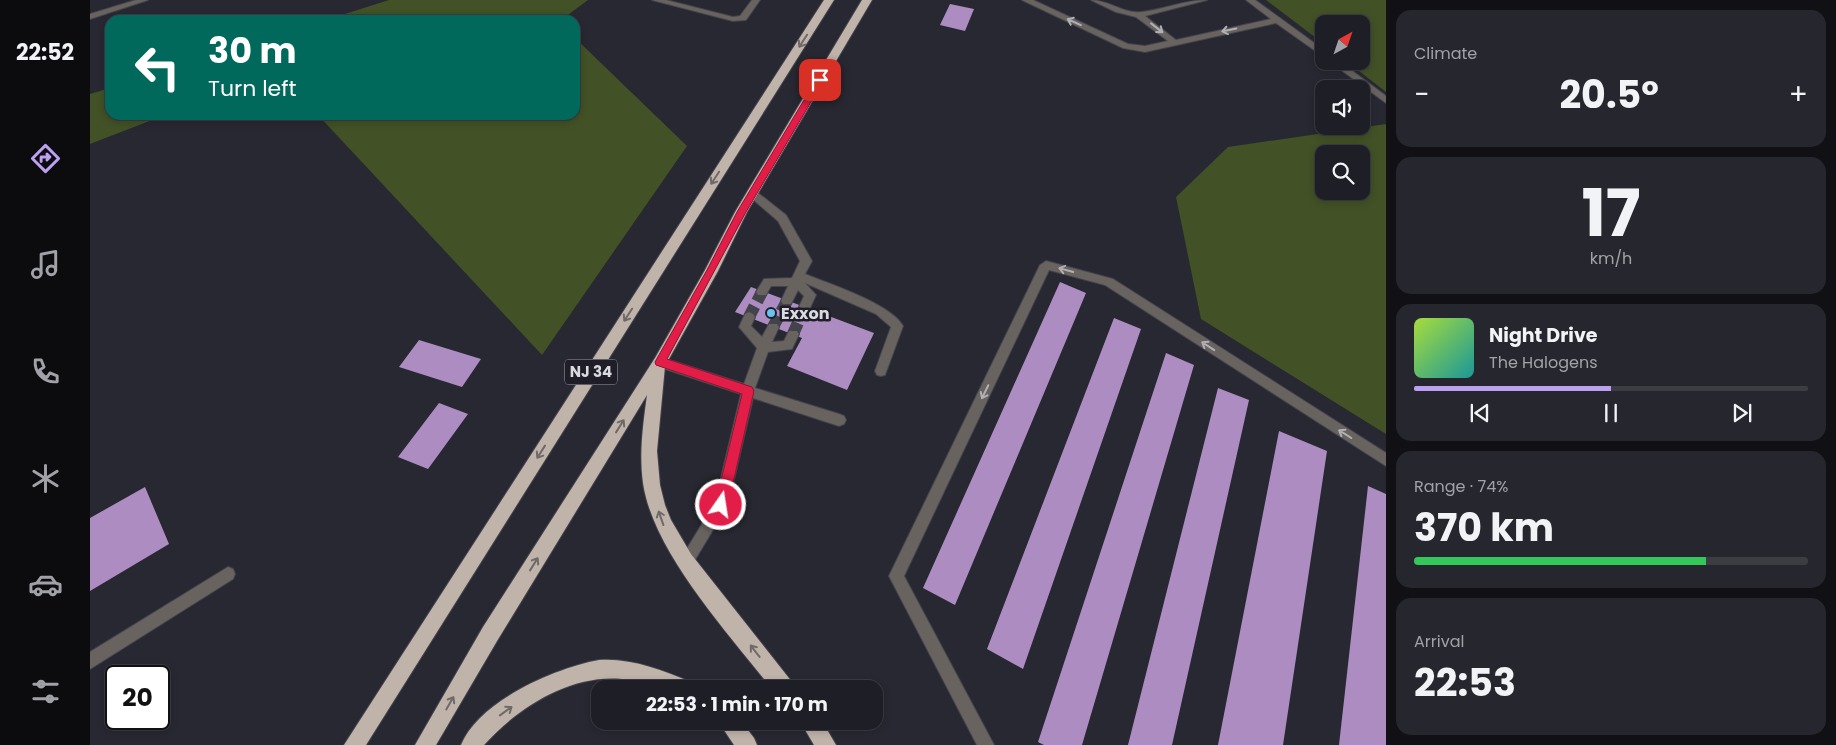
<!DOCTYPE html>
<html lang="en">
<head>
<meta charset="utf-8">
<style>
  body { margin:0; font-family:Poppins,sans-serif; background:#26272e; color:#f1f3f6; height:100vh; display:flex; flex-direction:column; font-size:19px; white-space:nowrap }
  * { box-sizing:border-box; margin:0 }
  p { font-size:16px; color:#a1a2a7 }
  .icon { flex:none; width:28px; height:28px; fill:none; stroke:currentColor; stroke-width:2; stroke-linecap:round; stroke-linejoin:round }
  .map { position:relative; flex:1; overflow:hidden }
  .details { display:flex; flex-direction:column; gap:10px; padding:10px; background:#101015; width:450px }
  .details>* { flex:none }
  .top-card { position:absolute; left:15px; top:15px; width:475px; height:105px; border-radius:15px; box-shadow:0 2px 8px #0003,0 0 0 1px #3c3c43; background:#00695c; color:#fff; overflow:hidden }
  .needle { width:32px; rotate:40deg }
  .controls { position:absolute; left:1225px; top:15px; display:grid; gap:10px }
  .controls a { display:grid; place-items:center; width:55px; height:55px; border-radius:10px; background:#1e1e26; box-shadow:0 2px 8px #0003,0 0 0 1px #3c3c43; font-size:25px }
  .speed { position:absolute; left:15px; top:665px; display:flex; gap:10px; font-size:25px; font-weight:700; text-align:center }
  .speed>* { display:grid; place-content:center; width:65px; height:65px; border-radius:50%; background:#1e1e26; box-shadow:0 2px 8px #0003,0 0 0 1px #3c3c43; line-height:1 }
  .speed .limit { border:2px solid #111; border-radius:8px; background:#fff; color:#111 }
  .pin { position:absolute; display:grid; place-items:center; width:42px; height:42px; color:#fff; margin:-21px; border-radius:10px; box-shadow:0 2px 8px #0006 }
  .me { position:absolute; width:55px; margin:-28px; rotate:13deg; stroke-linejoin:round; filter:drop-shadow(0 0 4px #0008) }
  .turn { display:flex; align-items:center; gap:18px; height:105px; padding:0 20px; font-size:22px }
  .turn .icon { width:65px; height:65px; stroke-width:2.5 }
  .turn b { display:block; font-size:35px; line-height:42px }
  .big { font-size:38px; font-weight:700; line-height:1.1 }
  .details .tile { flex:1; display:flex; flex-direction:column; justify-content:center; gap:8px; min-width:0; padding:0 18px; border-radius:15px; background:#26272e }
  .details .dial { align-items:center; gap:0 }
  .dial b { font-size:65px; line-height:1 }
  .song { display:flex; align-items:center; gap:15px }
  .cover { width:60px; height:60px; border-radius:8px; background:linear-gradient(135deg,hsl(80 70% 55%),hsl(180 70% 35%)) }
  .played { height:5px; border-radius:2px; background:linear-gradient(90deg,#bca0f2 50%,#3c3c43 50%) }
  .keys { display:flex; justify-content:space-around; direction:ltr }
  .heat { display:flex; justify-content:space-between; align-items:center; font-size:28px; direction:ltr }
  .charge { height:8px; border-radius:4px; background:linear-gradient(90deg,#34c759 74%,#3c3c43 0) }
  .trip { position:absolute; left:501px; top:680px; width:292px; height:50px; border-radius:15px; background:#1e1e26; box-shadow:0 2px 8px #0003,0 0 0 1px #3c3c43; font-weight:700; line-height:50px; text-align:center }
  main { display:flex; flex:1; min-height:0 }
  .menu { display:flex; flex-direction:column; width:90px; justify-content:space-around; align-items:center; background:#0c0c0f; color:#a1a2a7 }
  .menu .icon { width:35px; height:35px }
  .menu .selected { color:#bca0f2 }
  .menu b { font-size:22px; color:#f1f3f6 }
  .map>svg:first-child { display:block }
</style>
</head>
<body>
<main>
<nav class="menu">
<b>22:52</b>
<svg class="icon selected" aria-label="directions" viewBox="0 0 24 24"><path d="M12 3l9 9-9 9-9-9zM9 14v-3h6M13 9l2 2-2 2"/></svg>
<svg class="icon" aria-label="music" viewBox="0 0 24 24"><path d="M9 18V5l10-2v13"/><circle cx="6" cy="18" r="3"/><circle cx="16" cy="16" r="3"/></svg>
<svg class="icon" aria-label="phone" viewBox="0 0 24 24"><path d="M5 4h4l2 5-3 2q2 4 5 5l2-3 5 2v4C11 20 4 13 5 4z"/></svg>
<svg class="icon" aria-label="climate" viewBox="0 0 24 24"><path d="M12 3v18M4 7l16 10M4 17L20 7"/></svg>
<svg class="icon" aria-label="car" viewBox="0 0 24 24"><path d="M5 17H2v-5l4-1 3-4h7l3 4 3 1v5h-3M9 17h6M6 11h13"/><circle cx="7" cy="17" r="2"/><circle cx="17" cy="17" r="2"/></svg>
<svg class="icon" aria-label="filters" viewBox="0 0 24 24"><path d="M4 7h16M4 17h16"/><circle cx="9" cy="7" r="2"/><circle cx="15" cy="17" r="2"/></svg>
</nav>
<div class="map">
<svg width="1296" height="745" viewBox="0 0 1296 745">
  <rect width="100%" height="100%" fill="#282832"/>
  <path fill="#425126" fill-rule="evenodd" d="M299,0h199l-27,20h-235z
    M1176,0h120v92l-40,-31h15v-37h-37v20z
    M485,38l112,108 -145,209 -224,-240h257z
    M20,88v27h55l-75,29v-50z
    M1296,124v310l-185,-115 -25,-122 52,-50zM1234,154h37v37h-37z"/>
  <path fill="#ad8cc1" d="M860,4l24,5 -9,22 -25,-6z
    M970,282l26,11 -131,312 -32,-17z
    M661,287l123,46 -27,57 -60,-24 15,-28 -67,-26z
    M1024,318l27,11 -118,340 -36,-20z
    M329,340l62,19 -19,28 -63,-20z
    M1076,353l28,12 -112,380h-38l-6,-3z
    M1128,388l31,12 -77,345h-44z
    M349,403l29,11 -40,55 -30,-12z
    M1189,431l48,20 -44,294h-65z
    M1278,486l18,8v251h-47z
    M55,487l24,57 -79,47v-73z"/>
  <g fill="none" stroke-linecap="round" stroke-linejoin="round">
    <path stroke="#43434c" stroke-width="12" stroke-dasharray="12 5.5" stroke-linecap="butt" d="M659,317l13,-25
      M683,327l14,-26
      M703,334l12,-27"/>
    <defs>
      <path id="minor" d="M46,0h12l-58,19v-5z
        M562,0h14l67,17 7,-1 12,-16h8l-14,20 -13,1z
        M932,0h11l95,44 17,2 23,-5 -32,-24 -20,-5 -25,-12c17,0 33,14 50,12 22,-2 43,-12 66,-12l-62,16 31,24 95,-21 -25,-19h9l69,50v7l-48,-34 -131,29 -22,-4z
        M1239,61h10l47,35v7z
        M663,189l33,26 26,46 -7,13c25,10 86,30 98,52l-18,49 -4,1 -4,-1 -2,-4 16,-44 -15,-13 -71,-31 11,12 -7,15 -4,2 -6,-5 5,-11 -6,-6 -7,14h-8l-2,-3 7,-15h-17l-5,9h-8l-2,-3 8,-13 28,-1 8,-17 -22,-40 -29,-25 -1,-3 1,-3z
        M956,261l67,18 273,174v13l-281,-181 -56,-15 -145,306 90,169h-17l-88,-169 151,-311z
        M659,312l4,2 2,3 -4,9 11,11 7,-13h8l2,3 -7,15 12,-1 5,-10h8l2,3 -7,15 -24,3 -13,36 84,26 5,2 2,4 -2,4 -5,2 -86,-28 -25,107 -38,63 -5,2 -5,-2 -2,-5 37,-60 26,-109 -85,-28 -2,-4 2,-4 4,-1 84,27 13,-36 -18,-21 6,-13z
        M138,567l5,2 2,5 -2,5 -143,90v-17z"/>
      <path id="highway" d="M734,0h10l-468,745h-22z
        M772,0h10l-125,212 -29,59 -53,95 -8,85 3,34 5,20 6,15 20,34 101,128 3,7h-23c-43,-55 -119,-137 -129,-206 -4,-30 0,-58 4,-88l-150,246 -61,104h-21l68,-118 172,-269 50,-88 30,-58z
        M509,660c33,-2 62,10 92,22l3,7c-12,0 -24,1 -35,0 -12,-2 -24,-8 -37,-10 -52,-5 -105,29 -138,66h-23c18,-44 94,-77 138,-85z
        M628,721h23l13,17 3,7h-23z
        M710,721h22l14,24h-22z"/>
    </defs>
    <use href="#minor" stroke="#44444e" stroke-width="2"/>
    <use href="#highway" stroke="#44444e" stroke-width="2"/>
    <use href="#minor" fill="#68635f" fill-rule="evenodd"/>
    <use href="#highway" fill="#c0b4aa" fill-rule="evenodd"/>
  </g>
  <defs><path id="oneway-shaft" d="M-6 0H5M1.5-3L5.5 0L1.5 3" fill="none" stroke-width="1.6" stroke-linecap="round" stroke-linejoin="round" transform="scale(1.25)"/></defs>
  <g stroke="#b2b0b4">
    <use href="#oneway-shaft" transform="translate(984 22) rotate(-156)"/>
    <use href="#oneway-shaft" transform="translate(1067 28) rotate(38)"/>
    <use href="#oneway-shaft" transform="translate(1139 30) rotate(168)"/>
    <use href="#oneway-shaft" transform="translate(976 270) rotate(-165)"/>
    <use href="#oneway-shaft" transform="translate(1118 346) rotate(-147)"/>
    <use href="#oneway-shaft" transform="translate(895 392) rotate(116)"/>
    <use href="#oneway-shaft" transform="translate(1255 434) rotate(-148)"/>
  </g>
  <g stroke="#706969">
    <use href="#oneway-shaft" transform="translate(713 41) rotate(123)"/>
    <use href="#oneway-shaft" transform="translate(625 178) rotate(123)"/>
    <use href="#oneway-shaft" transform="translate(538 315) rotate(123)"/>
    <use href="#oneway-shaft" transform="translate(530 426) rotate(-58)"/>
    <use href="#oneway-shaft" transform="translate(451 452) rotate(122)"/>
    <use href="#oneway-shaft" transform="translate(571 518) rotate(-109)"/>
    <use href="#oneway-shaft" transform="translate(444 564) rotate(-58)"/>
    <use href="#oneway-shaft" transform="translate(665 651) rotate(-128)"/>
    <use href="#oneway-shaft" transform="translate(360 703) rotate(-60)"/>
    <use href="#oneway-shaft" transform="translate(416 711) rotate(-36)"/>
  </g>
  <path fill="#e11d48" stroke="#92132f" d="M730,78l4,2 -78,132 -79,147 85,28 2,4 -26,114 -2,4 -5,2 -4,-2 -2,-4 27,-111 -86,-29 -1,-3 52,-92 30,-58 79,-132z"/>
  <circle fill="#66c4ef" stroke="#1f1e28" stroke-width="2" cx="681" cy="313" r="5"/>
  <g text-anchor="middle" stroke-width="5" stroke-linejoin="round" paint-order="stroke">
    <rect fill="#1f1e28" stroke="#a2a2aa" stroke-width="1" x="475" y="359.5" width="52" height="25" rx="4"/>
    <g font-size="15" font-weight="bold" fill="#dadae1">
      <text x="501" y="377">NJ 34</text>
    </g>
    <g font-size="16" font-weight="bold" fill="#dadae1" stroke="#1f1e28" text-anchor="start">
      <text x="691" y="319">Exxon</text>
    </g>
  </g>
</svg>
<div class="controls">
<a><svg class="needle" viewBox="-14 -14 28 28"><path d="M0-13l5 13h-10z" fill="#e53935"/><path d="M0 13l5-13h-10z" fill="#a1a2a7"/></svg></a>
<a><svg class="icon" aria-label="sound" viewBox="0 0 24 24"><path d="M4 9h4l5-4v14l-5-4H4zM17 9q2 3 0 6"/></svg></a>
<a><svg class="icon" aria-label="search" viewBox="0 0 24 24"><circle cx="10" cy="10" r="6"/><path d="M15 15l6 6"/></svg></a>
</div>
<div class="speed"><div class="limit">20</div></div>
<div class="pin" style="left:730px;top:80px;background:#d93025"><svg class="icon" aria-label="arrive" viewBox="0 0 24 24"><path d="M6 21V4h12l-3 4 3 4H6"/></svg></div>
<svg class="me" style="left:631px;top:505px" viewBox="-20 -20 40 40"><circle r="17" fill="#e11d48" stroke="#fff" stroke-width="3"/><path d="M0-11L8 9 0 5-8 9z" fill="#fff"/></svg>
<div class="trip">22:53 · 1 min · 170 m</div>
<div class="top-card">
<div class="turn"><svg class="icon" aria-label="left" viewBox="0 0 24 24"><path d="M17 20v-9H6M10 6l-5 5 5 5"/></svg><div><b>30 m</b>Turn left</div></div>
</div>
</div>
<section class="details">
<div class="tile"><p>Climate</p>
<div class="heat"><a>−</a><b class="big">20.5°</b><a>+</a></div>
</div>
<div class="tile dial"><b>17</b><p>km/h</p></div>
<div class="tile">
<div class="song"><i class="cover"></i><div><b>Night Drive</b><p>The Halogens</p></div></div>
<div class="played"></div>
<div class="keys"><svg class="icon" aria-label="previous" viewBox="0 0 24 24"><path d="M18 5L8 12l10 7zM5 5v14"/></svg><svg class="icon" aria-label="pause" viewBox="0 0 24 24"><path d="M8 5v14M16 5v14"/></svg><svg class="icon" aria-label="next" viewBox="0 0 24 24"><path d="M6 5l10 7-10 7zM19 5v14"/></svg></div>
</div>
<div class="tile"><p>Range · 74%</p><b class="big">370 km</b><div class="charge"></div></div>
<div class="tile"><p>Arrival</p><b class="big">22:53</b></div>
</section>
</main>
</body>
</html>
